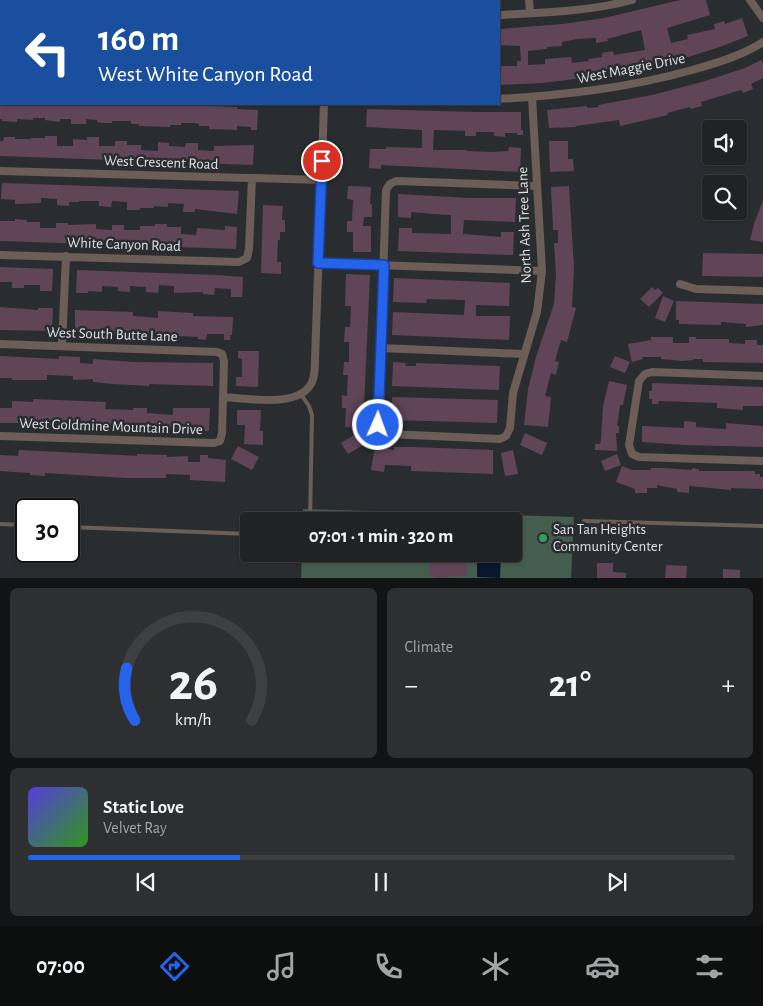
<!DOCTYPE html>
<html lang="en">
<head>
<meta charset="utf-8">
<style>
  body { margin:0; font-family:"Alegreya Sans",sans-serif; background:#2d2f31; color:#f1f3f6; height:100vh; display:flex; flex-direction:column; font-size:19px; white-space:nowrap }
  * { box-sizing:border-box; margin:0 }
  p { font-size:16px; color:#a2a4a6 }
  .icon { flex:none; width:28px; height:28px; fill:none; stroke:currentColor; stroke-width:2; stroke-linecap:round; stroke-linejoin:round }
  .map { position:relative; height:578px; overflow:hidden }
  .details { display:flex; flex-direction:column; gap:10px; padding:10px; background:#121314; flex:1 }
  .details>* { flex:none }
  .guide { position:absolute; left:0px; top:0px; width:500px; height:105px; box-shadow:0 1px 4px #0004,0 0 0 1px #3d3f41; background:#1a4fa0; color:#fff; overflow:hidden }
  .controls { position:absolute; left:702px; top:120px; display:grid; gap:10px }
  .controls a { display:grid; place-items:center; width:45px; height:45px; border-radius:5px; background:#202224; box-shadow:0 1px 4px #0004,0 0 0 1px #3d3f41; font-size:25px }
  .speed { position:absolute; left:15px; top:498px; display:flex; gap:10px; font-size:25px; font-weight:700; text-align:center }
  .speed>* { display:grid; place-content:center; width:65px; height:65px; border-radius:50%; background:#202224; box-shadow:0 1px 4px #0004,0 0 0 1px #3d3f41; line-height:1 }
  .speed .limit { border:2px solid #111; border-radius:8px; background:#fff; color:#111 }
  .pin { position:absolute; display:grid; place-items:center; width:42px; height:42px; color:#fff; margin:-21px; border:2px solid #fff; border-radius:50%; box-shadow:0 1px 5px #0007 }
  .me { position:absolute; width:55px; margin:-28px; rotate:2deg; stroke-linejoin:round; filter:drop-shadow(0 0 4px #0008) }
  .turn { display:flex; align-items:center; gap:18px; height:105px; padding:0 15px; font-size:22px }
  .turn .icon { width:65px; height:65px; stroke-width:2.5 }
  .turn b { display:block; font-size:35px; line-height:42px }
  .big { font-size:38px; font-weight:700; line-height:1.1 }
  .details .widget { flex:1; display:flex; flex-direction:column; justify-content:center; gap:8px; min-width:0; padding:0 18px; border-radius:8px; background:#2d2f31 }
  .details .dial { align-items:center; gap:0 }
  .dial svg { height:130px; overflow:visible; fill:none; stroke:#3d3f41; stroke-width:7; stroke-linecap:round; text-anchor:middle }
  .dial text { fill:#f1f3f6; stroke:none }
  .song { display:flex; align-items:center; gap:15px }
  .cover { width:60px; height:60px; border-radius:8px; background:linear-gradient(135deg,hsl(250 70% 55%),hsl(110 70% 35%)) }
  .played { height:5px; border-radius:2px; background:linear-gradient(90deg,#2563eb 30%,#3d3f41 30%) }
  .keys { display:flex; justify-content:space-around; direction:ltr }
  .heat { display:flex; justify-content:space-between; align-items:center; font-size:28px; direction:ltr }
  .details .tiles { flex:1; display:grid; gap:10px; grid-template-columns:1fr 1fr }
  .widget:last-child { grid-column:span 2 }
  .trip { position:absolute; left:240px; top:512px; width:282px; height:50px; border-radius:5px; background:#202224; box-shadow:0 1px 4px #0004,0 0 0 1px #3d3f41; font-weight:700; line-height:50px; text-align:center }
  .tabs { display:flex; height:80px; justify-content:space-around; align-items:center; background:#0d0e0e; color:#a2a4a6 }
  .tabs .icon { width:35px; height:35px }
  .tabs .on { color:#2563eb }
  .tabs b { font-size:22px; color:#f1f3f6 }
  .map>svg:first-child { display:block }
</style>
</head>
<body>
<div class="map">
<svg width="763" height="579" viewBox="0 0 763 579">
  <rect width="100%" height="100%" fill="#2a2d30"/>
  <path fill="#445d4f" d="M303,509l271,8 -3,61 -270,1 1,-25h212v-33h-211z"/>
  <path fill="#08172c" d="M482,554h19l-1,24 -23,-1v-16l4,-2 5,2 2,-2v-2l-4,-1z"/>
  <path fill="#604458" fill-rule="evenodd" d="M680,0h26l4,15 -43,13 4,15 17,-4 -1,-4 28,-6 -1,-5 10,-3 1,3 17,-6 6,18 -31,12 -42,13 -54,12 -78,10 -44,2v-19h18v-5h4l-1,-15 -21,-1v-16l64,-5 41,-6zM641,30l4,20 -31,5 -1,-4 -11,2v4l-14,2 1,2 -17,2 -1,-6 -26,2v5l-17,1v-14l19,-2v-2l15,-1v-4l15,-3 19,-1v5l12,-2 -1,-2z
    M761,60l2,3v15l-12,6 2,5 -10,4 -2,-3 -40,12 1,4 -11,3 -1,-2 -23,6 1,2 -48,11 -1,-6 -43,6v1l-27,1 -2,-18 40,-4v2l12,-1 -1,-2 54,-10 50,-13 43,-14z
    M0,104h155l82,3v2l21,1 -1,20h-6v-3l-14,-1v4l-28,-1v-3h-10v-2l-5,-1h-13v2h-11v2l-31,-1v-2h-8v-3h-19v2h-9l-6,-1v-2l-11,-1v5h-15v-5h-11v3l-15,-2v-2h-12v2l-16,-1v3l-15,-1v-2h-2z
    M367,109l109,3h45v18h2v5h-6v-2h-12v4l-11,-1v-4h-18v4h-11v-5l-31,-1 -1,20h34v1l24,1 17,-1 1,-4 12,1 -1,24 -139,-7v4l-12,-1 1,-19h16v-2l36,1v-18l-56,-3z
    M45,136h12v10h16v-7l14,1v-3h12v9h16v-5h12v4h14v5l17,1v-9l11,1v3l16,1 1,-4h12v7l16,1v-5l40,-1 -1,20 -253,-9v-15h3l1,-4h11v2h16v-1h14z
    M549,141h19v18h5l1,12 -24,1z
    M2,183l237,8 -2,23 -42,-5v3h-12l1,-8 -16,-1v4l-14,-1v2h-14v2h-13v-8l-15,-1 -1,6 -12,-1v-5h-20v1h-10v4l-12,-1v-6l-16,-1v5l-26,1v-4l-14,-1z
    M348,186l23,1 -1,17 2,1v12h-8l-1,9h8v26h-18v-20h-6v-11h5l1,-21 -6,-1z
    M569,186l5,82 -2,39 4,1 -9,34 -6,-2 -6,21 4,1 -3,13 -5,-2 -6,23 6,1 -3,30 -24,-2 4,-36 8,-32 18,-53 2,-29 -2,-32h4v-13h-5l-2,-43z
    M398,194l71,4h47l-1,24 -51,-2 -1,14 38,3v-5h13l-1,23 -115,-4 1,-23h13v5l39,1v-19l-17,-1 -23,-2v6l-13,-1z
    M763,200v42l-13,-2 4,-16z
    M263,205l20,1 -1,14h3v12h-5v8h-2l-1,22h4v12l-20,-1z
    M15,219l12,1v2h13v6h16v-5h12v2l28,-1v5l16,1v-5h12v5h16v-4h15v-2h12v3h14v7l15,1 1,-7 28,2v-4l12,1 -1,22 -236,-8v-20h15z
    M703,253l60,1v23l-61,-1z
    M0,267l53,2 -1,22h-12v-6h-16v3h-12v-6h-12z
    M77,270l140,5 26,2 -1,20h-11v-8l-16,-1 -1,7 -11,-1v-2l-29,1v-7l-15,-1 -1,8 -12,-1v-5l-16,-1v6l-12,-1v-4l-16,-1v6l-14,-1v2h-12z
    M346,274l24,1 -7,153 -18,-1 1,-19h-4v-13l5,1 1,-21h-5l1,-13h5v-20h-5l1,-15h5l1,-21h-6z
    M394,278l116,5 -1,23 -33,-1v11h34l-1,24 -117,-5 1,-23 71,3 1,-15 -38,-1 -1,4 -33,-1z
    M652,287l3,3 3,-2 5,5 -14,14 -9,-8z
    M663,296l11,5 -9,21 -10,-4z
    M676,301l87,3v21l-17,2v-3l-25,-2v3l-42,-1v-4h-3z
    M0,307l38,3v-2h15l-1,23 -52,-1z
    M75,310l58,2v4l25,2v-7l35,2v3l40,1 -1,18h-2v5h-6v-6h-17l-1,6 -8,-1v-2l-20,-1v-1l-27,-1v4l-8,-1v-3l-11,-1v3h-15l-21,-3 -21,-1z
    M651,337h22v6h16v-6h7v2h33v4l16,1v-4h12v5h6v18l-60,-1v-3h-10v1l-11,1 -21,-2v-2h-19l1,2 -11,3 -4,-18 23,-4z
    M238,351h21l-1,36 -22,-1v-9h6v-18l-4,-1z
    M0,356l59,3v-3l21,1v6l13,1v-5l41,3 79,1v23l-64,-2v2l-37,-2 -19,-2v-3l-20,1v-4l-26,-1v5h-35v-2h-12z
    M615,356l15,6 -5,11 -15,-6z
    M393,362l13,1 -1,3h11v-3l84,3 -1,24 -107,-4z
    M609,381l18,4 -4,20h-3l-3,21h2v7h-3l1,18 -22,-1v-6h5l1,-4 2,-34z
    M652,383l111,4v19h-20v4l-26,-2v-5l-58,-2 -1,3h-6v-5h-3v-8h3z
    M392,397l106,3 -1,23 -106,-3z
    M33,399l73,3 -1,7 28,1v-2h14v5l26,2v-7h37l-1,23 -62,-3v2h-7v-6l-14,-1v7h-8v-4l-6,-1h-41l-44,-4v2h-27v-15h12v-7l21,1z
    M237,410h24l-1,21h3v14l-19,-1 1,-19h-8z
    M684,421l12,1v5l14,1 16,1v-6l37,3v21l-79,-2 -42,-3v-16l42,2z
    M361,431l7,11 -20,12 -7,-11z
    M525,433l22,10 -5,12 -22,-10z
    M238,446l21,11 -7,13 -21,-11z
    M375,446l19,4v-3h18l81,3v24l-82,-3v-5l-26,-1 -1,7 -13,-2z
    M19,450l101,5 17,1v-2l30,1v2l21,-1v6h12v-7h8v3l18,2 -1,22 -35,-2v-5l-24,-1v4h-40l-81,-5v3l-15,-1v-2l-30,-2v-16l18,1z
    M513,450l5,24 -13,2 -4,-23z
    M617,454l4,11 -16,6 -4,-10z
    M622,466l10,4h19v-2h13l28,2v-2l7,1v2h56v3h5v3h3v12l-32,-1v2l-42,-4v7l-12,-1v-3l-20,-4v3h-10v5h-12v-4l-19,-7z
    M430,554h37v22h-18v3h-15v-4h-5z
    M597,563h16v9l13,1v6h-29z
    M666,565l21,1 -1,13h-21z
    M723,569l17,1v9h-17z"/>
  <g fill="none" stroke-linecap="round" stroke-linejoin="round">
    <path stroke="#6c5d56" stroke-width="4" d="M301,394l8,12 3,9 -2,106
      M584,521l179,5
      M0,524l26,1
      M69,527l180,7"/>
    <path stroke="#6c5d56" stroke-width="8" d="M529,0l1,13
      M750,0l13,18
      M33,1v-1
      M327,1v-1
      M0,2h1
      M499,15c41,-2 94,-4 133,-15
      M0,86h1
      M532,97l10,174 -5,41 -24,81 -3,35 -4,8 -6,3 -112,-5 -8,-3 -2,-6 8,-235 4,-6 6,-3 140,5
      M499,99c66,-4 129,-11 193,-29 24,-7 49,-14 71,-28
      M0,171l321,9
      M0,255l239,7 8,-4 2,-9 3,-71
      M319,263l223,8
      M680,284l16,5 67,2
      M0,344l217,8 5,2 2,7 -2,72 -2,8 -6,2 -214,-7
      M62,345l4,-89
      M381,348l142,6
      M763,376l-111,-4 -7,2 -6,7 -10,64 3,9 7,3 124,4
      M223,397c24,1 77,12 89,-15 3,-7 3,-15 3,-23l9,-255"/>
  </g>
  <g fill="none" stroke-linecap="round" stroke-linejoin="round">
    <defs>
      <path id="route" d="M322,161l-4,102 66,2 -6,160"/>
    </defs>
    <use href="#route" stroke="#184099" stroke-width="12"/>
    <use href="#route" stroke="#2563eb" stroke-width="9"/>
  </g>
  <circle fill="#2e9e5b" stroke="#2a2d30" stroke-width="2" cx="543" cy="538" r="5"/>
  <g text-anchor="middle" stroke-width="5" stroke-linejoin="round" paint-order="stroke">
    <g font-size="15" fill="#dee0e2" stroke="#2a2d30">
      <text transform="translate(631 68) rotate(-11)" y="5">West Maggie Drive</text>
      <text transform="translate(161 162) rotate(2)" y="5">West Crescent Road</text>
      <text transform="translate(524 225) rotate(-92)" y="5">North Ash Tree Lane</text>
      <text transform="translate(124 244) rotate(2)" y="5">White Canyon Road</text>
      <text transform="translate(112 334) rotate(2)" y="5">West South Butte Lane</text>
      <text transform="translate(111 426) rotate(2)" y="5">West Goldmine Mountain Drive</text>
    </g>
    <g font-size="15" fill="#dee0e2" stroke="#2a2d30" text-anchor="start">
      <text x="553" y="534">San Tan Heights<tspan x="553" dy="17">Community Center</tspan></text>
    </g>
  </g>
</svg>
<div class="controls">
<a><svg class="icon" aria-label="sound" viewBox="0 0 24 24"><path d="M4 9h4l5-4v14l-5-4H4zM17 9q2 3 0 6"/></svg></a>
<a><svg class="icon" aria-label="search" viewBox="0 0 24 24"><circle cx="10" cy="10" r="6"/><path d="M15 15l6 6"/></svg></a>
</div>
<div class="speed"><div class="limit">30</div></div>
<div class="pin" style="left:322px;top:161px;background:#d93025"><svg class="icon" aria-label="arrive" viewBox="0 0 24 24"><path d="M6 21V4h12l-3 4 3 4H6"/></svg></div>
<svg class="me" style="left:378px;top:425px" viewBox="-20 -20 40 40"><circle r="17" fill="#2563eb" stroke="#fff" stroke-width="3"/><path d="M0-11L8 9 0 5-8 9z" fill="#fff"/></svg>
<div class="trip">07:01 · 1 min · 320 m</div>
<div class="guide">
<div class="turn"><svg class="icon" aria-label="left" viewBox="0 0 24 24"><path d="M17 20v-9H6M10 6l-5 5 5 5"/></svg><div><b>160 m</b>West White Canyon Road</div></div>
</div>
</div>
<section class="details">
<div class="tiles">
<div class="widget dial"><svg viewBox="0 0 100 80">
<path d="M14 69A42 42 0 1 1 86 69"/>
<path d="M14 69A42 42 0 0 1 9 37" stroke="#2563eb"/>
<text x="50" y="56" font-size="32" font-weight="700">26</text>
<text x="50" y="72" font-size="11">km/h</text>
</svg></div>
<div class="widget"><p>Climate</p>
<div class="heat"><a>−</a><b class="big">21°</b><a>+</a></div>
</div>
<div class="widget">
<div class="song"><i class="cover"></i><div><b>Static Love</b><p>Velvet Ray</p></div></div>
<div class="played"></div>
<div class="keys"><svg class="icon" aria-label="previous" viewBox="0 0 24 24"><path d="M18 5L8 12l10 7zM5 5v14"/></svg><svg class="icon" aria-label="pause" viewBox="0 0 24 24"><path d="M8 5v14M16 5v14"/></svg><svg class="icon" aria-label="next" viewBox="0 0 24 24"><path d="M6 5l10 7-10 7zM19 5v14"/></svg></div>
</div>
</div>
</section>
<nav class="tabs">
<b>07:00</b>
<svg class="icon on" aria-label="directions" viewBox="0 0 24 24"><path d="M12 3l9 9-9 9-9-9zM9 14v-3h6M13 9l2 2-2 2"/></svg>
<svg class="icon" aria-label="music" viewBox="0 0 24 24"><path d="M9 18V5l10-2v13"/><circle cx="6" cy="18" r="3"/><circle cx="16" cy="16" r="3"/></svg>
<svg class="icon" aria-label="phone" viewBox="0 0 24 24"><path d="M5 4h4l2 5-3 2q2 4 5 5l2-3 5 2v4C11 20 4 13 5 4z"/></svg>
<svg class="icon" aria-label="climate" viewBox="0 0 24 24"><path d="M12 3v18M4 7l16 10M4 17L20 7"/></svg>
<svg class="icon" aria-label="car" viewBox="0 0 24 24"><path d="M5 17H2v-5l4-1 3-4h7l3 4 3 1v5h-3M9 17h6M6 11h13"/><circle cx="7" cy="17" r="2"/><circle cx="17" cy="17" r="2"/></svg>
<svg class="icon" aria-label="filters" viewBox="0 0 24 24"><path d="M4 7h16M4 17h16"/><circle cx="9" cy="7" r="2"/><circle cx="15" cy="17" r="2"/></svg>
</nav>
</body>
</html>
